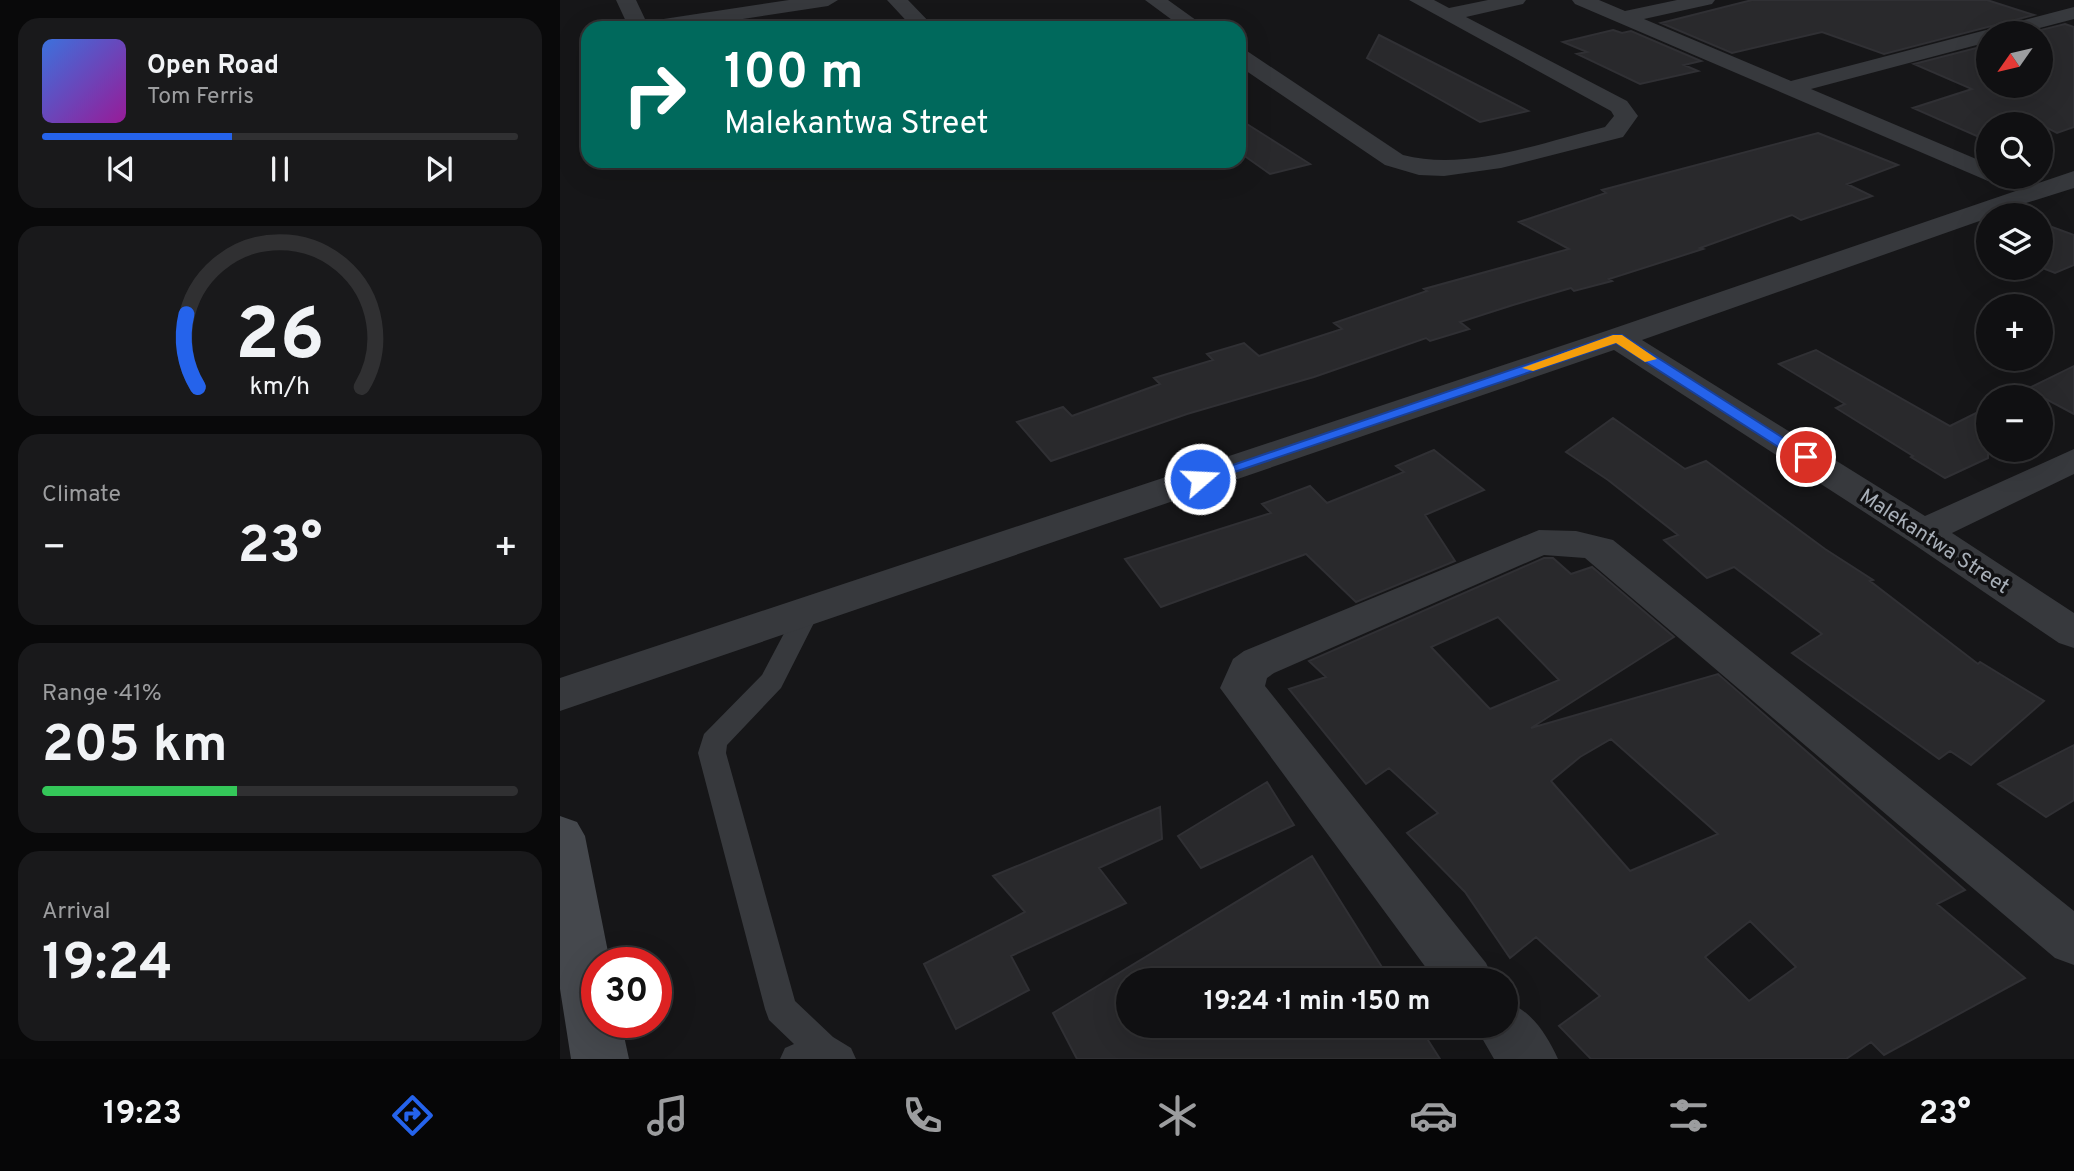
<!DOCTYPE html>
<html lang="en">
<head>
<meta charset="utf-8">
<style>
  body { margin:0; font-family:Overpass,sans-serif; background:#19191b; color:#f1f3f6; height:100vh; display:flex; flex-direction:column; font-size:26px; white-space:nowrap }
  * { box-sizing:border-box; margin:0 }
  p { font-size:23px; color:#9c9d9f }
  .icon { flex:none; width:38px; height:38px; fill:none; stroke:currentColor; stroke-width:2; stroke-linecap:round; stroke-linejoin:round }
  .map { position:relative; flex:1; overflow:hidden }
  .sheet { display:flex; flex-direction:column; gap:18px; padding:18px; background:#09090a; width:560px }
  .sheet>* { flex:none }
  .banner { position:absolute; left:21px; top:21px; width:665px; height:147px; border-radius:21px; box-shadow:0 7px 28px #0002,0 0 0 2px #303032; background:#00695c; color:#fff; overflow:hidden }
  .needle { width:46px; rotate:236deg }
  .buttons { position:absolute; left:1416px; top:21px; display:grid; gap:14px }
  .buttons a { display:grid; place-items:center; width:77px; height:77px; border-radius:50%; background:#101012; box-shadow:0 7px 28px #0002,0 0 0 2px #303032; font-size:35px }
  .speed { position:absolute; left:21px; top:947px; display:flex; gap:14px; font-size:35px; font-weight:700; text-align:center }
  .speed>* { display:grid; place-content:center; width:91px; height:91px; border-radius:50%; background:#101012; box-shadow:0 7px 28px #0002,0 0 0 2px #303032; line-height:1 }
  .speed .limit { border:10px solid #d22; background:#fff; color:#111 }
  .pin { position:absolute; display:grid; place-items:center; width:60px; height:60px; color:#fff; margin:-30px; border:4px solid #fff; border-radius:50%; box-shadow:0 2px 7px #0007 }
  .me { position:absolute; width:77px; margin:-38px; rotate:71deg; stroke-linejoin:round; filter:drop-shadow(0 0 5px #0008) }
  .turn { display:flex; align-items:center; gap:24px; height:147px; padding:0 28px; font-size:32px }
  .turn .icon { width:91px; height:91px; stroke-width:2.5 }
  .turn b { display:block; font-size:49px; line-height:60px }
  .big { font-size:52px; font-weight:700; line-height:1.1 }
  .sheet .card { flex:1; display:flex; flex-direction:column; justify-content:center; gap:10px; min-width:0; padding:0 24px; border-radius:21px; background:#19191b }
  .sheet .dial { align-items:center; gap:0 }
  .dial svg { height:182px; overflow:visible; fill:none; stroke:#303032; stroke-width:7; stroke-linecap:round; text-anchor:middle }
  .dial text { fill:#f1f3f6; stroke:none }
  .song { display:flex; align-items:center; gap:21px }
  .cover { width:84px; height:84px; border-radius:10px; background:linear-gradient(135deg,hsl(220 70% 55%),hsl(300 70% 35%)) }
  .played { height:7px; border-radius:4px; background:linear-gradient(90deg,#2563eb 40%,#303032 40%) }
  .keys { display:flex; justify-content:space-around; direction:ltr }
  .heat { display:flex; justify-content:space-between; align-items:center; font-size:38px; direction:ltr }
  .charge { height:10px; border-radius:5px; background:linear-gradient(90deg,#34c759 41%,#303032 0) }
  .trip { position:absolute; left:556px; top:968px; width:402px; height:70px; border-radius:35px; background:#101012; box-shadow:0 7px 28px #0002,0 0 0 2px #303032; font-weight:700; line-height:70px; text-align:center }
  .tabs { display:flex; height:112px; justify-content:space-around; align-items:center; background:#060607; color:#9c9d9f }
  .tabs .icon { width:49px; height:49px }
  .tabs .active { color:#2563eb }
  .tabs b { font-size:32px; color:#f1f3f6 }
  main { display:flex; flex:1; min-height:0 }
  .map>svg:first-child { display:block }
</style>
</head>
<body>
<main>
<section class="sheet">
<div class="card">
<div class="song"><i class="cover"></i><div><b>Open Road</b><p>Tom Ferris</p></div></div>
<div class="played"></div>
<div class="keys"><svg class="icon" aria-label="previous" viewBox="0 0 24 24"><path d="M18 5L8 12l10 7zM5 5v14"/></svg><svg class="icon" aria-label="pause" viewBox="0 0 24 24"><path d="M8 5v14M16 5v14"/></svg><svg class="icon" aria-label="next" viewBox="0 0 24 24"><path d="M6 5l10 7-10 7zM19 5v14"/></svg></div>
</div>
<div class="card dial"><svg viewBox="0 0 100 80">
<path d="M14 69A42 42 0 1 1 86 69"/>
<path d="M14 69A42 42 0 0 1 9 37" stroke="#2563eb"/>
<text x="50" y="56" font-size="32" font-weight="700">26</text>
<text x="50" y="72" font-size="11">km/h</text>
</svg></div>
<div class="card"><p>Climate</p>
<div class="heat"><a>−</a><b class="big">23°</b><a>+</a></div>
</div>
<div class="card"><p>Range · 41%</p><b class="big">205 km</b><div class="charge"></div></div>
<div class="card"><p>Arrival</p><b class="big">19:24</b></div>
</section>
<div class="map">
<svg width="1514" height="1059" viewBox="0 0 1514 1059">
  <rect width="100%" height="100%" fill="#161618"/>
  <path fill="#29292c" stroke="#303034" stroke-width="2" fill-rule="evenodd" d="M1192,0h235l47,15 -150,39 -62,-22 -90,21 -71,-30z
    M1505,24l9,3v100l-17,6 -17,-9h-52v17l-75,-33 59,-19 -58,-25 74,-19v41h52v-53h-11z
    M1053,30l9,3 9,-2 70,30 -17,4 14,6 -58,13 -63,-30 10,-2 -24,-10z
    M819,35l149,76 -48,11 -113,-64z
    M679,119l71,45 -40,10 -31,-22z
    M1258,133l80,32 -51,19 25,12 -71,24 -9,-5 -92,33 3,1 -94,30 3,2 -38,10 -3,-3 -58,17 -53,17 9,7 -39,12 -4,-3 -112,39 -127,37 -136,47 -34,-39 46,-15 9,9 88,-32 -6,-6 59,-18 -6,-6 37,-11 15,13 83,-27 -8,-6 93,-32 -3,-2 145,-40 -50,-27 87,-29 -4,-3z
    M1492,227l22,8v30l-19,8 -15,-6v-36z
    M1256,350l134,76 38,-19v51l-43,20 -34,-21 2,-1 -77,-48 9,-4 -66,-40z
    M1514,366v48l-47,-25z
    M1053,418l72,51 21,-8 119,88 48,31 -3,1 108,83 2,-2 64,39 -73,64 -21,-14 -11,8 -147,-106 30,-19 -88,-67 -27,11 -43,-38 14,-5 -70,-55 -42,-28z
    M874,450l50,40 -59,25 30,46 -99,41 -50,-48 -145,53 -36,-48 146,-46 -9,-9 48,-18 17,17 77,-31 -8,-6z
    M984,558h9l18,16 21,-7 82,70 -143,91 187,-54 247,216 -28,14 88,74 -141,77 -13,-13 -25,17h-255l-32,-33 41,-30 -64,-59 -26,21 -45,-66 -58,-59 31,-20 -49,-45 -23,16 -77,-95 37,-12 -17,-16zM938,617l61,63 -69,29 -59,-62zM1051,739l107,95 -88,37 -79,-90 29,-24zM1190,921l46,46 -47,34 -44,-44z
    M1514,745v55l-28,17 -48,-33z
    M707,782l27,43 -93,43 -23,-32z
    M600,807l2,32 -63,29 27,35 -115,53 18,34 -73,39 -32,-65 101,-52 -32,-36z
    M752,856l78,124h-261v46h290l21,33h-363l-24,-46z"/>
  <g fill="none" stroke-linecap="round" stroke-linejoin="round">
    <path fill="#37393d" fill-rule="evenodd" d="M248,603l9,2 3,6 -39,77 -54,57 -1,8 69,248 38,36 18,11 5,11h-76l5,-11 9,-4 -25,-24 -4,-11 -67,-256 6,-19 58,-59 37,-70z"/>
    <path fill="#37393d" fill-rule="evenodd" d="M56,0h20l9,19 12,1 132,-20h49l-10,6 -144,22h-55z
      M327,0h21l27,28h-22z
      M585,0h23l39,28h-24z
      M849,0h25l15,8 39,-8h38l-3,4 -57,13 161,84 11,15 -15,21 -122,31 -57,8 -25,-1 -34,-10 -146,-99v-17l8,2 156,104c64,17 140,-13 202,-28l9,-11 -3,-5z
      M1012,0h27l26,11 52,-11h38l-3,4 -68,15 147,62 283,-74v12l-54,14h-32v9l-177,47 177,75v13h10l-10,4 -413,-177z
      M1514,171v17l-86,27v3l-346,122 283,176 149,-67v25l-122,59 122,80v35l-15,-5 -150,-102 -295,-191 -1054,361v-33l1046,-347z
      M979,530l37,1 37,9 461,371v54l-19,-7 -470,-400 -41,-3 -270,118 -7,5 -2,8 221,277 8,17h-59l-215,-292 13,-29 11,-8z
      M947,1002c25,9 40,33 51,57h-64l-19,-33h32z"/>
    <path fill="#45484d" fill-rule="evenodd" d="M0,816l17,6 8,14 25,126h-13v60h24l8,37h-58l-11,-70z"/>
  </g>
  <path fill="#2563eb" stroke="#184099" stroke-width="2" d="M1053,335h9l191,122 -7,5 -6,-1 -184,-118 -411,139h-11l-2,-3z"/>
  <path fill="#f59e0b" d="M1053,335h9l35,24 -12,3 -29,-19 -83,28 -11,-3z"/>
  <g text-anchor="middle" stroke-width="7" stroke-linejoin="round" paint-order="stroke">
    <g font-size="21" fill="#a8afb8" stroke="#111113">
      <text transform="translate(1375 541) rotate(33)" y="7">Malekantwa Street</text>
    </g>
  </g>
</svg>
<div class="buttons">
<a><svg class="needle" viewBox="-14 -14 28 28"><path d="M0-13l5 13h-10z" fill="#e53935"/><path d="M0 13l5-13h-10z" fill="#9c9d9f"/></svg></a>
<a><svg class="icon" aria-label="search" viewBox="0 0 24 24"><circle cx="10" cy="10" r="6"/><path d="M15 15l6 6"/></svg></a>
<a><svg class="icon" aria-label="layers" viewBox="0 0 24 24"><path d="M12 4l9 5-9 5-9-5zM3 14l9 5 9-5"/></svg></a>
<a>+</a>
<a>−</a>
</div>
<div class="speed"><div class="limit">30</div></div>
<div class="pin" style="left:1246px;top:457px;background:#d93025"><svg class="icon" aria-label="arrive" viewBox="0 0 24 24"><path d="M6 21V4h12l-3 4 3 4H6"/></svg></div>
<svg class="me" style="left:640px;top:479px" viewBox="-20 -20 40 40"><circle r="17" fill="#2563eb" stroke="#fff" stroke-width="3"/><path d="M0-11L8 9 0 5-8 9z" fill="#fff"/></svg>
<div class="trip">19:24 · 1 min · 150 m</div>
<div class="banner">
<div class="turn"><svg class="icon" aria-label="right" viewBox="0 0 24 24"><path d="M7 20v-9h11M14 6l5 5-5 5"/></svg><div><b>100 m</b>Malekantwa Street</div></div>
</div>
</div>
</main>
<nav class="tabs">
<b>19:23</b>
<svg class="icon active" aria-label="directions" viewBox="0 0 24 24"><path d="M12 3l9 9-9 9-9-9zM9 14v-3h6M13 9l2 2-2 2"/></svg>
<svg class="icon" aria-label="music" viewBox="0 0 24 24"><path d="M9 18V5l10-2v13"/><circle cx="6" cy="18" r="3"/><circle cx="16" cy="16" r="3"/></svg>
<svg class="icon" aria-label="phone" viewBox="0 0 24 24"><path d="M5 4h4l2 5-3 2q2 4 5 5l2-3 5 2v4C11 20 4 13 5 4z"/></svg>
<svg class="icon" aria-label="climate" viewBox="0 0 24 24"><path d="M12 3v18M4 7l16 10M4 17L20 7"/></svg>
<svg class="icon" aria-label="car" viewBox="0 0 24 24"><path d="M5 17H2v-5l4-1 3-4h7l3 4 3 1v5h-3M9 17h6M6 11h13"/><circle cx="7" cy="17" r="2"/><circle cx="17" cy="17" r="2"/></svg>
<svg class="icon" aria-label="filters" viewBox="0 0 24 24"><path d="M4 7h16M4 17h16"/><circle cx="9" cy="7" r="2"/><circle cx="15" cy="17" r="2"/></svg>
<b>23°</b>
</nav>
</body>
</html>
